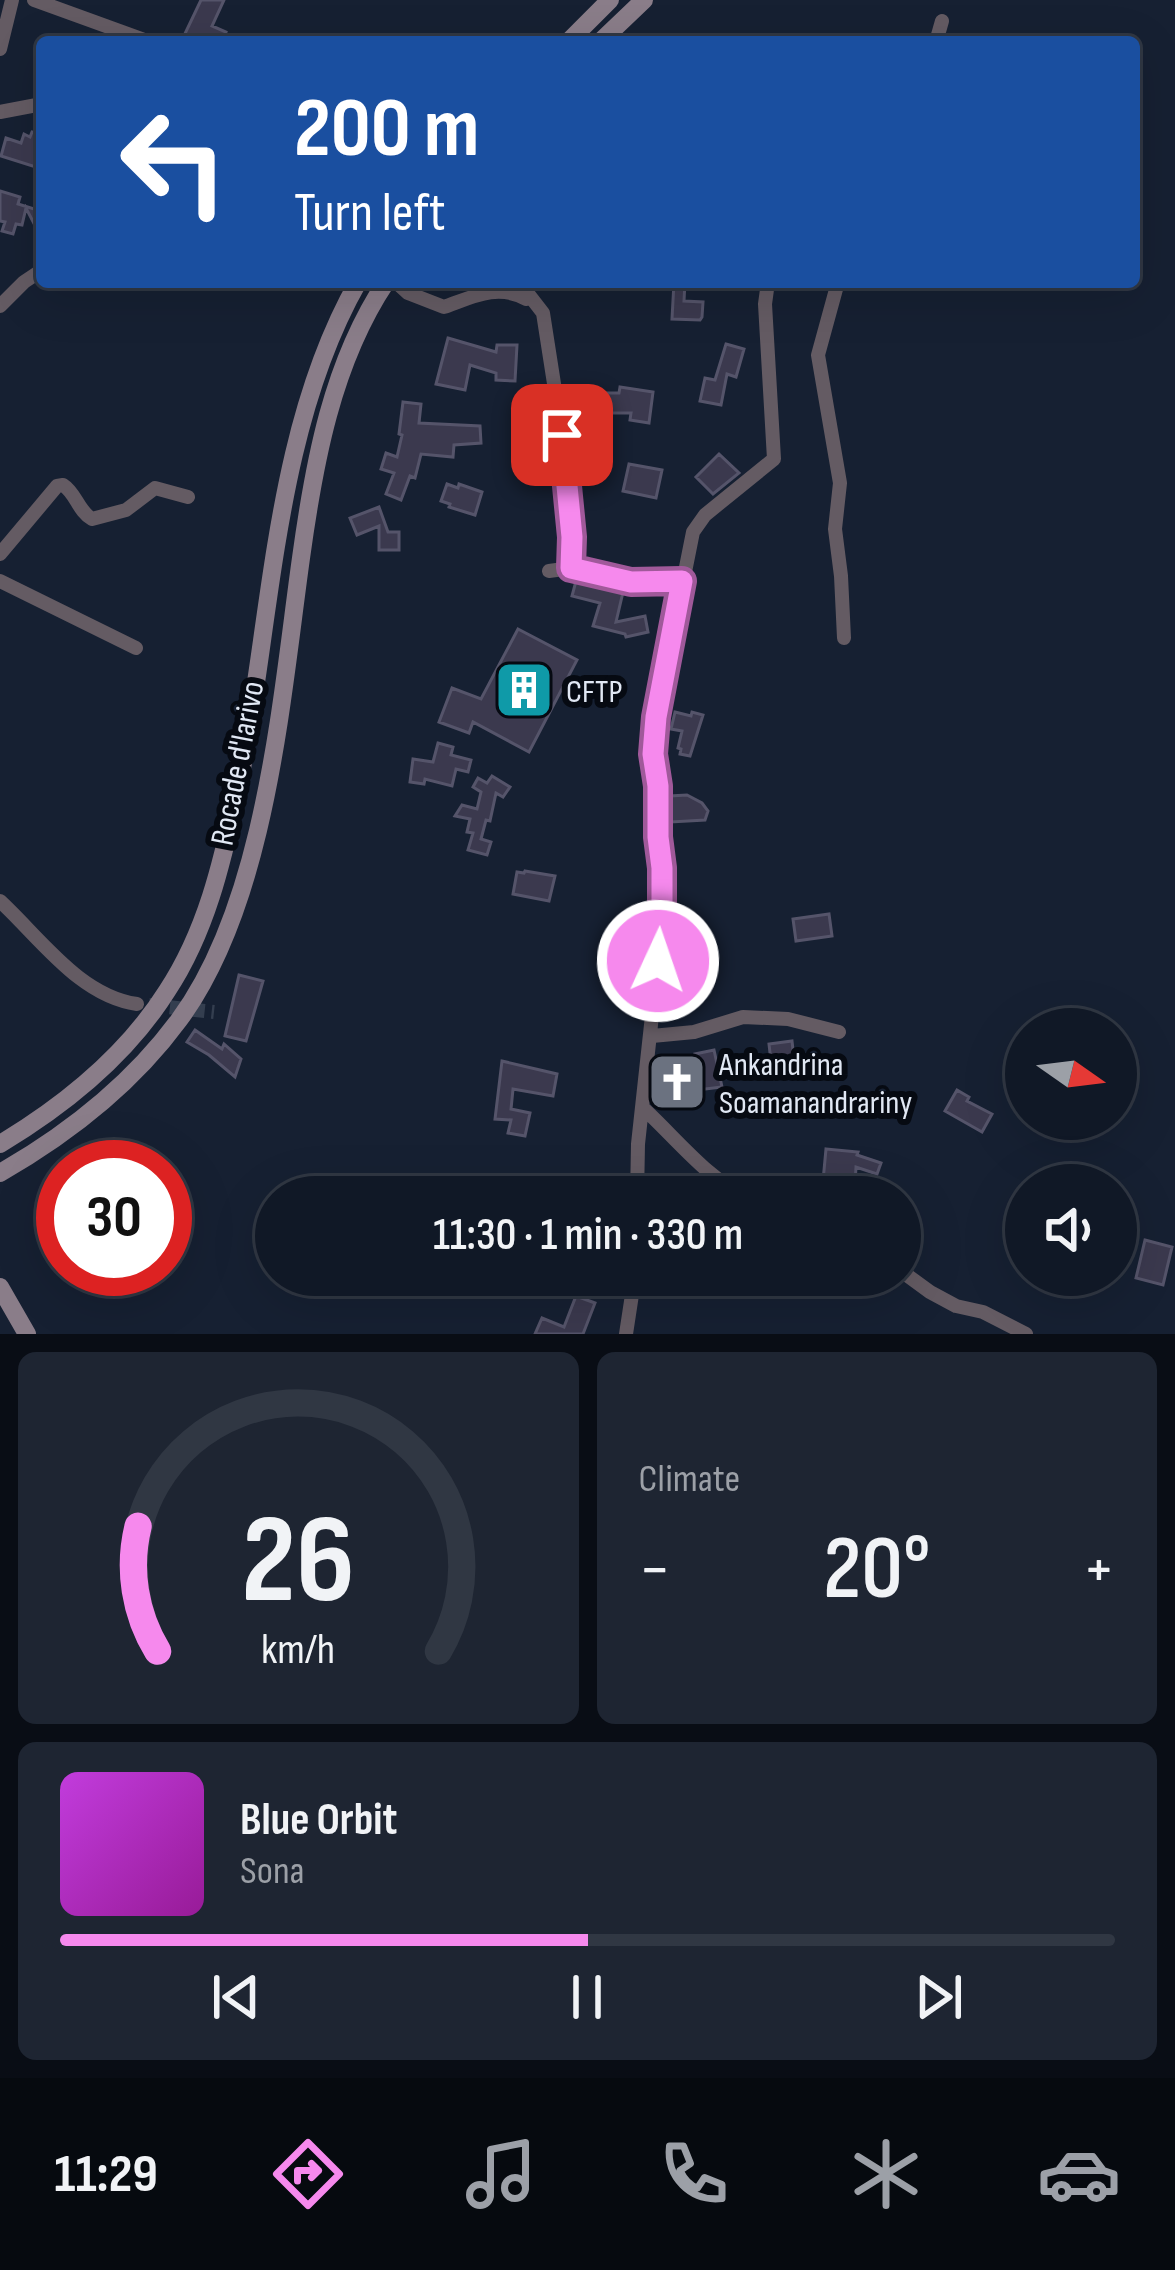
<!DOCTYPE html>
<html lang="en">
<head>
<meta charset="utf-8">
<style>
  body { margin:0; font-family:"Sofia Sans Condensed",sans-serif; background:#1e2532; color:#f1f3f6; height:100vh; display:flex; flex-direction:column; font-size:45px; white-space:nowrap }
  * { box-sizing:border-box; margin:0 }
  p { font-size:39px; color:#9ca0a7 }
  .icon { flex:none; width:66px; height:66px; fill:none; stroke:currentColor; stroke-width:2; stroke-linecap:round; stroke-linejoin:round }
  .map { position:relative; height:1334px; overflow:hidden }
  .panel { display:flex; flex-direction:column; gap:18px; padding:18px; background:#090d15; flex:1 }
  .panel>* { flex:none }
  .guide { position:absolute; left:36px; top:36px; width:1104px; height:252px; border-radius:12px; box-shadow:0 12px 48px #0002,0 0 0 3px #303743; background:#1a4fa0; color:#fff; overflow:hidden }
  .needle { width:78px; rotate:104deg }
  .buttons { position:absolute; left:1005px; top:1008px; display:grid; gap:24px }
  .buttons a { display:grid; place-items:center; width:132px; height:132px; border-radius:50%; background:#101826; box-shadow:0 12px 48px #0002,0 0 0 3px #303743; font-size:60px }
  .speed { position:absolute; left:36px; top:1140px; display:flex; gap:24px; font-size:60px; font-weight:700; text-align:center }
  .speed>* { display:grid; place-content:center; width:156px; height:156px; border-radius:50%; background:#101826; box-shadow:0 12px 48px #0002,0 0 0 3px #303743; line-height:1 }
  .speed .limit { border:18px solid #d22; background:#fff; color:#111 }
  .pin { position:absolute; display:grid; place-items:center; width:102px; height:102px; color:#fff; margin:-51px; border-radius:24px; box-shadow:0 6px 18px #0006 }
  .me { position:absolute; width:132px; margin:-66px; rotate:3deg; stroke-linejoin:round; filter:drop-shadow(0 0 9px #0008) }
  .turn { display:flex; align-items:center; gap:42px; height:252px; padding:0 60px; font-size:54px }
  .turn .icon { width:156px; height:156px; stroke-width:2.5 }
  .turn b { display:block; font-size:84px; line-height:102px }
  .big { font-size:90px; font-weight:600; line-height:1.1 }
  .panel .widget { flex:1; display:flex; flex-direction:column; justify-content:center; gap:18px; min-width:0; padding:0 42px; border-radius:18px; background:#1e2532 }
  .panel .dial { align-items:center; gap:0 }
  .dial svg { height:312px; overflow:visible; fill:none; stroke:#303743; stroke-width:7; stroke-linecap:round; text-anchor:middle }
  .dial text { fill:#f1f3f6; stroke:none }
  .song { display:flex; align-items:center; gap:36px }
  .cover { width:144px; height:144px; border-radius:18px; background:linear-gradient(135deg,hsl(290 70% 55%),hsl(300 70% 35%)) }
  .played { height:12px; border-radius:6px; background:linear-gradient(90deg,#f689ed 50%,#303743 50%) }
  .keys { display:flex; justify-content:space-around; direction:ltr }
  .heat { display:flex; justify-content:space-between; align-items:center; font-size:66px; direction:ltr }
  .panel .tiles { flex:1; display:grid; gap:18px; grid-template-columns:1fr 1fr }
  .widget:last-child { grid-column:span 2 }
  .trip { position:absolute; left:255px; top:1176px; width:666px; height:120px; border-radius:60px; background:#101826; box-shadow:0 12px 48px #0002,0 0 0 3px #303743; font-weight:600; line-height:120px; text-align:center }
  .tab-bar { display:flex; height:192px; justify-content:space-around; align-items:center; background:#060a0f; color:#9ca0a7 }
  .tab-bar .icon { width:84px; height:84px }
  .tab-bar .active { color:#f689ed }
  .tab-bar b { font-size:54px; color:#f1f3f6 }
  .map>svg:first-child { display:block }
</style>
</head>
<body>
<div class="map">
<svg width="1175" height="1334" viewBox="0 0 1175 1334">
  <rect width="100%" height="100%" fill="#162032"/>
  <path fill="#3b394e" stroke="#55546a" stroke-width="3" d="M201,0h23l-12,26 14,6 -4,10h-41z
    M32,132l10,3v34l-41,-13 5,-18 15,5 3,-9 6,3z
    M0,191l20,6 -2,7 16,5 8,-12v42l-16,-31 -4,17 -6,-1 -3,10 -11,-3 3,-9 -5,-1z
    M674,282h11l-1,19 19,1 -1,15 -2,3 -28,-1z
    M448,338l48,14 1,-7h20l-2,36 -19,-1v-7l-26,-8 -5,25 -29,-6z
    M726,344l18,5 -8,28 -9,-3 -6,31 -21,-4 5,-23 10,2z
    M620,387l33,5 -4,31 -19,-3 1,-7h-32l-4,-20h24z
    M403,402l18,2 -2,19 61,3 1,17 -27,2 -1,12 -32,-3 -6,24 -5,-2 -9,24 -15,-6 8,-21 -13,-4 5,-16 11,4 5,-22 -3,-1z
    M719,454l20,19 -26,21 -17,-17z
    M629,464l33,6 -6,28 -33,-7z
    M447,484l11,4 1,-4 23,8 -7,23 -26,-8 1,-3 -9,-3z
    M379,507l9,25h11v18h-20v-24l-22,9 -7,-17z
    M576,581l47,11 -7,30 29,-6 3,16 -22,5 -1,-3 -32,-8 7,-23 -28,-7z
    M518,629l59,31 -48,92 -56,-30 -4,11 -30,-11 13,-34 29,11z
    M675,712l16,4 1,-4 11,3 -13,41 -10,-2 1,-5 -3,-1 4,-17 -11,-2z
    M438,743l15,4 -2,8 20,5 -3,12 -12,-3 -4,17 -27,-7 -1,5 -14,-2 3,-23 20,3z
    M492,776l18,11 -7,10 -7,-4 -6,28 -4,-1 -5,19 10,3 -4,13 -19,-5 5,-17 -6,-1 3,-13 -15,-3 7,-11 15,4 4,-17 -8,-5 5,-9 9,5z
    M687,795l15,8 6,8 -3,9 -34,2 -1,-26z
    M525,871l30,5 -6,25 -36,-7 4,-22 7,1z
    M829,914l3,22 -36,5 -3,-22z
    M622,928l28,6 -5,29 -30,-6z
    M239,975l24,6 -17,60 -21,-5z
    M195,1030l27,19 2,-5 17,15 -6,18 -26,-22 -22,-13z
    M792,1041l4,35 -23,3 -4,-35z
    M714,1050l8,37 -59,7 -3,-19 39,-6 -4,-15z
    M502,1061l55,13 -4,22 -40,-7 -2,20 19,4 -5,23 -17,-3 3,-13 -16,-1z
    M957,1090l12,7 -2,4 25,13 -10,18 -37,-21z
    M826,1149l32,3 -1,3 24,8 -4,11 -21,-7 -1,17 -32,-3z
    M1145,1240l27,7 -9,38 -27,-7z
    M576,1296l19,7 -12,31h-48l7,-16 22,9z"/>
  <g fill="none" stroke-linecap="round" stroke-linejoin="round">
    <path stroke="#343e4f" stroke-width="14" stroke-dasharray="14 7" stroke-linecap="butt" d="M149,1005l65,7"/>
    <path stroke="#645b63" stroke-width="14" d="M34,0l116,42
      M936,42l6,-21
      M0,49l12,-49
      M0,112l42,-8
      M396,282l12,11 36,14c28,-10 54,-24 82,-8
      M519,282l24,31 19,122 10,102 -1,31
      M838,282l-20,73 22,128 -5,46 6,47 3,62
      M0,306l24,-24 18,-12
      M0,554l57,-68 6,-1c13,8 15,26 29,34l34,-9 29,-22 33,9
      M549,571l22,-3 60,14 51,-1
      M0,581l136,67
      M0,901c41,38 80,95 137,103
      M652,1036l42,-4 49,-15 45,2 51,13
      M643,1108c30,27 69,76 105,89
      M637,1197l1,-53 24,-220 -4,-138 -5,-32 3,-37 37,-185 12,-17 69,-56 -9,-155 3,-22
      M900,1270l30,22 26,14 27,6 43,22
      M626,1334l9,-59"/>
    <path stroke="#8a7d89" stroke-width="18" d="M568,42l42,-42
      M600,42l44,-42
      M0,1144c65,-39 126,-88 167,-153 39,-59 55,-128 70,-197 35,-167 35,-361 121,-512
      M0,1173c68,-39 132,-89 179,-153 87,-118 102,-319 122,-462 13,-95 31,-195 85,-276
      M0,1287l27,47"/>
  </g>
  <g fill="none" stroke-linecap="round" stroke-linejoin="round">
    <defs>
      <path id="route" d="M562,435l10,102 -1,31 60,14 51,-1 -26,136 -3,37 5,32v51l4,31v56l-4,37"/>
    </defs>
    <use href="#route" stroke="#a0599a" stroke-width="30"/>
    <use href="#route" stroke="#f689ed" stroke-width="21"/>
  </g>
  <defs>
    <symbol id="building-square" viewBox="-11 -11 22 22"><rect x="-9" y="-9" width="18" height="18" rx="4" fill="#0f9aa8" stroke="#060a12"/><path d="M-4-6H4V6H1V3H-1V6H-4ZM-2.5-4.3h1.7v1.8h-1.7ZM.8-4.3h1.7v1.8H.8ZM-2.5-1h1.7V.8h-1.7ZM.8-1h1.7V.8H.8Z" fill="#fff"/></symbol>
    <symbol id="church-square" viewBox="-11 -11 22 22"><rect x="-9" y="-9" width="18" height="18" rx="4" fill="#6b7280" stroke="#060a12"/><path d="M-1.2-6h2.4v3.5h3.3v2.4h-3.3V6h-2.4V-.1h-3.3v-2.4h3.3Z" fill="#fff"/></symbol>
  </defs>
  <g fill-rule="evenodd">
    <use href="#building-square" x="491" y="657" width="66" height="66"/>
    <use href="#church-square" x="644" y="1049" width="66" height="66"/>
  </g>
  <g text-anchor="middle" stroke-width="12" stroke-linejoin="round" paint-order="stroke">
    <g font-size="33" fill="#e1e8f4" stroke="#060a12" text-anchor="start">
      <text x="566" y="702">CFTP</text>
      <text x="719" y="1075">Ankandrina<tspan x="719" dy="38">Soamanandrariny</tspan></text>
    </g>
    <g font-size="33" fill="#e1e8f4" stroke="#060a12">
      <text transform="translate(236 763) rotate(-79)" y="12">Rocade d'Iarivo</text>
    </g>
  </g>
</svg>
<div class="buttons">
<a><svg class="needle" viewBox="-14 -14 28 28"><path d="M0-13l5 13h-10z" fill="#e53935"/><path d="M0 13l5-13h-10z" fill="#9ca0a7"/></svg></a>
<a><svg class="icon" aria-label="sound" viewBox="0 0 24 24"><path d="M4 9h4l5-4v14l-5-4H4zM17 9q2 3 0 6"/></svg></a>
</div>
<div class="speed"><div class="limit">30</div></div>
<div class="pin" style="left:562px;top:435px;background:#d93025"><svg class="icon" aria-label="arrive" viewBox="0 0 24 24"><path d="M6 21V4h12l-3 4 3 4H6"/></svg></div>
<svg class="me" style="left:658px;top:961px" viewBox="-20 -20 40 40"><circle r="17" fill="#f689ed" stroke="#fff" stroke-width="3"/><path d="M0-11L8 9 0 5-8 9z" fill="#fff"/></svg>
<div class="trip">11:30 · 1 min · 330 m</div>
<div class="guide">
<div class="turn"><svg class="icon" aria-label="left" viewBox="0 0 24 24"><path d="M17 20v-9H6M10 6l-5 5 5 5"/></svg><div><b>200 m</b>Turn left</div></div>
</div>
</div>
<section class="panel">
<div class="tiles">
<div class="widget dial"><svg viewBox="0 0 100 80">
<path d="M14 69A42 42 0 1 1 86 69"/>
<path d="M14 69A42 42 0 0 1 9 37" stroke="#f689ed"/>
<text x="50" y="56" font-size="32" font-weight="700">26</text>
<text x="50" y="72" font-size="11">km/h</text>
</svg></div>
<div class="widget"><p>Climate</p>
<div class="heat"><a>−</a><b class="big">20°</b><a>+</a></div>
</div>
<div class="widget">
<div class="song"><i class="cover"></i><div><b>Blue Orbit</b><p>Sona</p></div></div>
<div class="played"></div>
<div class="keys"><svg class="icon" aria-label="previous" viewBox="0 0 24 24"><path d="M18 5L8 12l10 7zM5 5v14"/></svg><svg class="icon" aria-label="pause" viewBox="0 0 24 24"><path d="M8 5v14M16 5v14"/></svg><svg class="icon" aria-label="next" viewBox="0 0 24 24"><path d="M6 5l10 7-10 7zM19 5v14"/></svg></div>
</div>
</div>
</section>
<nav class="tab-bar">
<b>11:29</b>
<svg class="icon active" aria-label="directions" viewBox="0 0 24 24"><path d="M12 3l9 9-9 9-9-9zM9 14v-3h6M13 9l2 2-2 2"/></svg>
<svg class="icon" aria-label="music" viewBox="0 0 24 24"><path d="M9 18V5l10-2v13"/><circle cx="6" cy="18" r="3"/><circle cx="16" cy="16" r="3"/></svg>
<svg class="icon" aria-label="phone" viewBox="0 0 24 24"><path d="M5 4h4l2 5-3 2q2 4 5 5l2-3 5 2v4C11 20 4 13 5 4z"/></svg>
<svg class="icon" aria-label="climate" viewBox="0 0 24 24"><path d="M12 3v18M4 7l16 10M4 17L20 7"/></svg>
<svg class="icon" aria-label="car" viewBox="0 0 24 24"><path d="M5 17H2v-5l4-1 3-4h7l3 4 3 1v5h-3M9 17h6M6 11h13"/><circle cx="7" cy="17" r="2"/><circle cx="17" cy="17" r="2"/></svg>
</nav>
</body>
</html>
